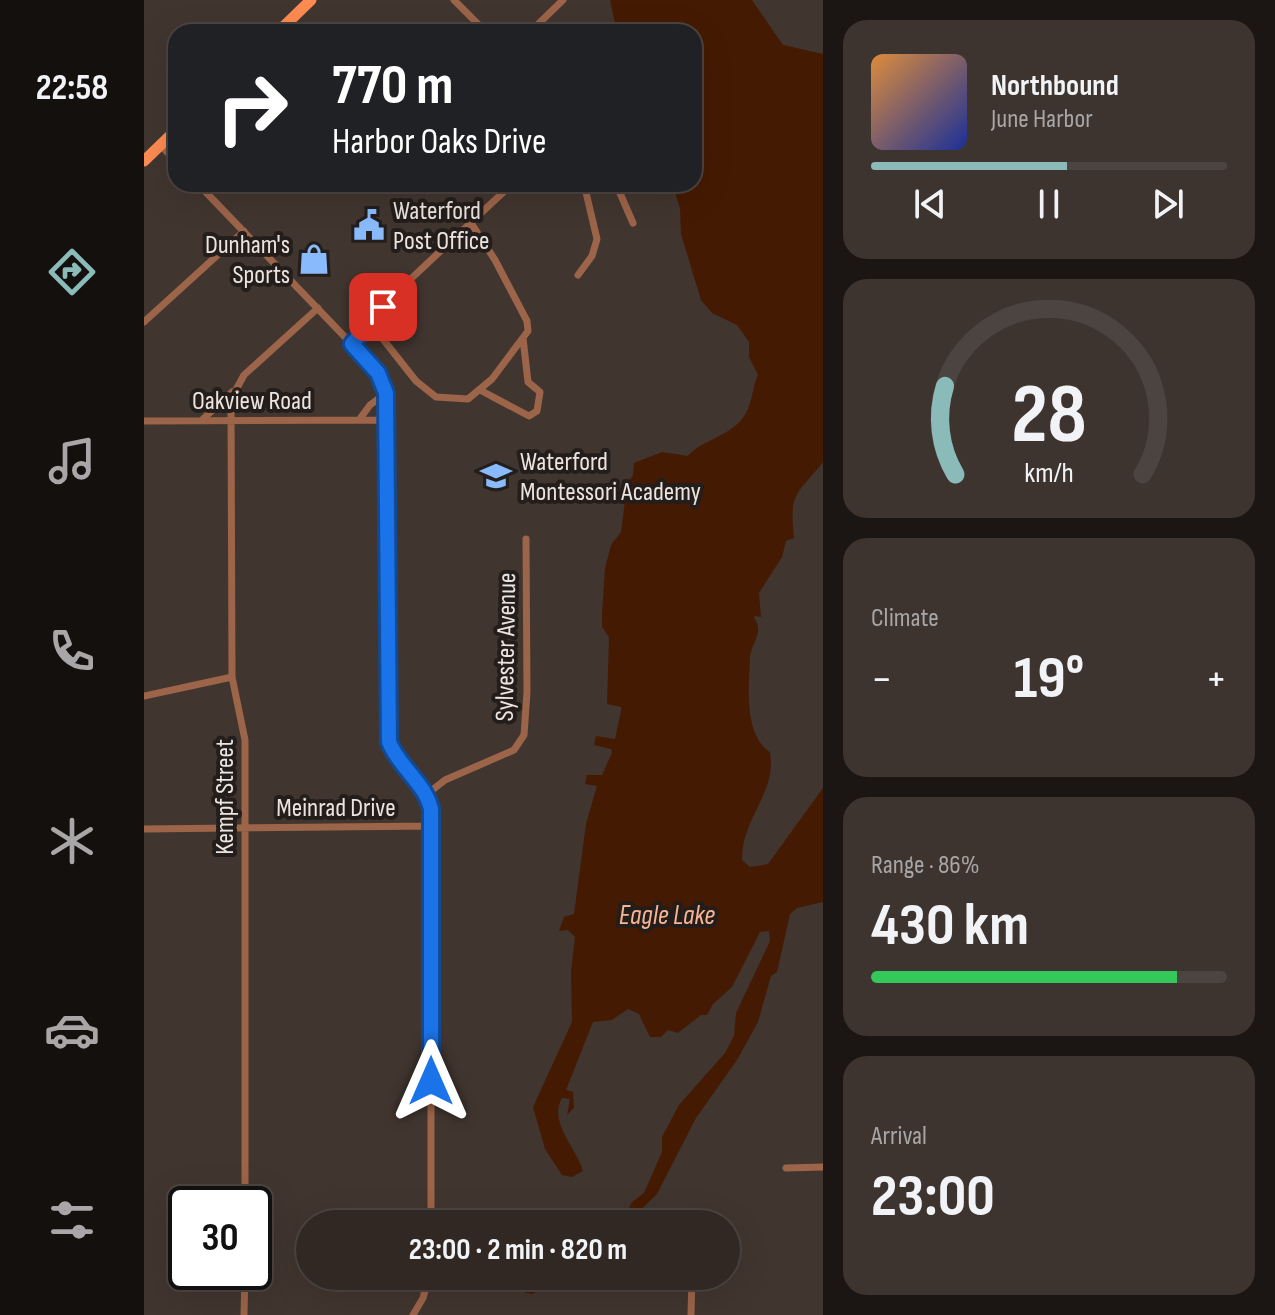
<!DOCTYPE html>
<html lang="en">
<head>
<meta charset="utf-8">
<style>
  body { margin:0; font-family:"Sofia Sans Condensed",sans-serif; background:#3d3430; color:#f1f3f6; height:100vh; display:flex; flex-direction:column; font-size:30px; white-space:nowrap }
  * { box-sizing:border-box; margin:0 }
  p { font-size:26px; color:#a8a6a6 }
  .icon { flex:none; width:44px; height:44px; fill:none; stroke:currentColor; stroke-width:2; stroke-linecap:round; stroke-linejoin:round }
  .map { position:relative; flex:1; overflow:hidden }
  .panel { display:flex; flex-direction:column; gap:20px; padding:20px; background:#1b1613; width:452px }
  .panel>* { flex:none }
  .guide { position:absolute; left:24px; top:24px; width:534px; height:168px; border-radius:24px; box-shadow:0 8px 32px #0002,0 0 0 2px #4c4441; background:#202124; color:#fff; overflow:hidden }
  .speed { position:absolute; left:24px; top:1186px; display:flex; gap:16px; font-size:40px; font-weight:700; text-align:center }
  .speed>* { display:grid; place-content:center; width:104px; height:104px; border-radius:50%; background:#312823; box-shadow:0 8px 32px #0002,0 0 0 2px #4c4441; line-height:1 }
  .speed .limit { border:4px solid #111; border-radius:12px; background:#fff; color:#111 }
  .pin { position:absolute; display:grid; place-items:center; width:68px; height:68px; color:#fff; margin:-34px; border-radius:16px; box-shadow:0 4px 12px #0006 }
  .me { position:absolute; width:88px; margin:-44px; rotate:0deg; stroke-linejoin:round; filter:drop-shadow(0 0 6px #0008) }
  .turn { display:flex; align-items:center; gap:28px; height:168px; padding:0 32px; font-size:36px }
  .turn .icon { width:104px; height:104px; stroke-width:2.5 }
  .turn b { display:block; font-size:56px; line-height:68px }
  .big { font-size:60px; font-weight:700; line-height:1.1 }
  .panel .card { flex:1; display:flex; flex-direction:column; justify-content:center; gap:12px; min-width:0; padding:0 28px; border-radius:24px; background:#3d3430 }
  .panel .dial { align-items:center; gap:0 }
  .dial svg { height:208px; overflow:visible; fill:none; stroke:#4c4441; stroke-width:7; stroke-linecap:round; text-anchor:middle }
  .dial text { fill:#f1f3f6; stroke:none }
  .song { display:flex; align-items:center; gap:24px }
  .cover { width:96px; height:96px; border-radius:12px; background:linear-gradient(135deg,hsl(30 70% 55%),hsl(230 70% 35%)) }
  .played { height:8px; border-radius:4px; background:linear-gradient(90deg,#8bbbb9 55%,#4c4441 55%) }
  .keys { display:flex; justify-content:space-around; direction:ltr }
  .heat { display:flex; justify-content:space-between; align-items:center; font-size:44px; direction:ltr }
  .charge { height:12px; border-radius:6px; background:linear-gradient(90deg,#34c759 86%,#4c4441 0) }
  .trip { position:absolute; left:152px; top:1210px; width:444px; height:80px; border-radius:40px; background:#312823; box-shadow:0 8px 32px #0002,0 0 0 2px #4c4441; font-weight:700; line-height:80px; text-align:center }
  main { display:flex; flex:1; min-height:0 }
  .tabs { display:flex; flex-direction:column; width:144px; justify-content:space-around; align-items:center; background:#14100e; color:#a8a6a6 }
  .tabs .icon { width:56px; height:56px }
  .tabs .current { color:#8bbbb9 }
  .tabs b { font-size:36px; color:#f1f3f6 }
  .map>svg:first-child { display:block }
</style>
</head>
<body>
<main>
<nav class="tabs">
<b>22:58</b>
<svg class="icon current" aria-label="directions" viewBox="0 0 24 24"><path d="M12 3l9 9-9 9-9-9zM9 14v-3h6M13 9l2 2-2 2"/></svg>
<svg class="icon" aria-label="music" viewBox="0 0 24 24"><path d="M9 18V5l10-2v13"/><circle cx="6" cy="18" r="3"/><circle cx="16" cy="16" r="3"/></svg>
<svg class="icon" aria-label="phone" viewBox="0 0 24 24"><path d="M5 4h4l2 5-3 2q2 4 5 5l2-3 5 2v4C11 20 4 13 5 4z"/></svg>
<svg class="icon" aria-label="climate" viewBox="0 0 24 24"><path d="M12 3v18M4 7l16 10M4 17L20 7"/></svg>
<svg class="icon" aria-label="car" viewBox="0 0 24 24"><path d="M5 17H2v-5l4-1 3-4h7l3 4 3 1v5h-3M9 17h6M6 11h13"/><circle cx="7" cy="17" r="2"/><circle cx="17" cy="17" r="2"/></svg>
<svg class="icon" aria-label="filters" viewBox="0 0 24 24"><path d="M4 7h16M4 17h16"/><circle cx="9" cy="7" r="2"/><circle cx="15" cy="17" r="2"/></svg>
</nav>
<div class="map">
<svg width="679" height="1315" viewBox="0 0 679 1315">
  <rect width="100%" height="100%" fill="#41352f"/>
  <path fill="#451a02" d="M466,0h142l31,45 40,9v408c-27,34 -34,30 -29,76l-8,3 -4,16 -23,36 2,24 -7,-1c1,4 4,8 4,12 1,9 -7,19 -8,29 -1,29 -7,77 20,95 7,42 -28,64 -28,108l8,7 18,-3 55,-76v114l-26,6 -7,6 -13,58 -6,4 -13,46 -21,38 -41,58 -39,76 -31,30h-16l17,-12 5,-10 12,-9 18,-41v-15l17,-32 46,-52 9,-17 2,-23 34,-72 -1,-10 -9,1 -28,55 -19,17 -6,11h-6l-23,18 -10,-3 -7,7h-11l-11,-23 -11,-5 -16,11 -19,2 -27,68 7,2 1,16 -7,7 3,-16 -8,-1c-14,25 15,50 21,73l-11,6 -10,-2 -17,-26 -12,-42 39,-85 -1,-50 4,-35 -7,-7 -9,1 5,-14 10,-3 12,-90 11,-38 -12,-2 2,-9h15l10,-22 -1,-4 -17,-4 2,-9 19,3 6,-28v-4l-14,-3 2,-67 -7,-10v-12l3,-47 6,-23 10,-13 6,-47 6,-10 1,-12 28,-11 26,4c14,-17 46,-20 58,-43 7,-13 6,-25 12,-38l-9,-18v-15l-12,-17 -25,-12 -11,-13 -20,-66 -1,-26 -8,-24h22v-152h-77z
    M395,1276h15l-21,18 -8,-1 -1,-6z"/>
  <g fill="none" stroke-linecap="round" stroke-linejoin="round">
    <path stroke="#9c6449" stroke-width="7" d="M310,0l32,32
      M386,32l33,-32
      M16,145l16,16
      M54,184l169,176 11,13 8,20 2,336c4,34 35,49 43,80v415
      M472,184l17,39
      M434,275l14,-19 5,-17 -13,-55
      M0,322l100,-91
      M227,324l45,57 20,16 32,2 24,-20 36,-48 -1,-10 -32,-61 -24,-37
      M208,344l47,-54 113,-106
      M336,390l49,26 8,-5 3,-19 -12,-10 -5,-44
      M58,420l30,-28
      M215,420l11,-15 16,-12
      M0,421l244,-1
      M0,696l88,-19
      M282,795l19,-15 69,-30 10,-15 3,-43 -1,-153
      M0,829l288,-3
      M642,1168l37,-1
      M101,1204v-464l-13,-63 -1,-278 13,-24 74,-67
      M100,1315l1,-43
      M269,1315l10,-17 6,-22
      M547,1315l1,-39"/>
    <path stroke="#fe8b52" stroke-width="11" d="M134,32l33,-32
      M0,161l32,-31"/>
  </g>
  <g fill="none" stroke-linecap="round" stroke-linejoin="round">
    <defs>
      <path id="route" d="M239,307l-31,37 26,29 8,20 3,349c10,25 36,41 42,67v272"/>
    </defs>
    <use href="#route" stroke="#114b97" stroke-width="20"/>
    <use href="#route" stroke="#1a73e8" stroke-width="14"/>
  </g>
  <defs>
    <symbol id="civic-bare" viewBox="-9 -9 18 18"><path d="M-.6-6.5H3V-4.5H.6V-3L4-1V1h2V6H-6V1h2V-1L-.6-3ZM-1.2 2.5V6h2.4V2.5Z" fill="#89bafc" stroke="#231e1b" stroke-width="2.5" paint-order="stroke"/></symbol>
    <symbol id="shop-bare" viewBox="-9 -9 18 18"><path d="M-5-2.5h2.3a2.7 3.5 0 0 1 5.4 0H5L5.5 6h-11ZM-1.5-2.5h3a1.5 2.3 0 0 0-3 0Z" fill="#89bafc" stroke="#231e1b" stroke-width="2.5" paint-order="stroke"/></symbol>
    <symbol id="school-bare" viewBox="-9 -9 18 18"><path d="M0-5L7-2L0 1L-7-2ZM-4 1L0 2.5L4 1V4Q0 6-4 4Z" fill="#89bafc" stroke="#231e1b" stroke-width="2.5" paint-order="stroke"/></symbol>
  </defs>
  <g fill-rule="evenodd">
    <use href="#civic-bare" x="203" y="203" width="44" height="44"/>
    <use href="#shop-bare" x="148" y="237" width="44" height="44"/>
    <use href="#school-bare" x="330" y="454" width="44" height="44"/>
  </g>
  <g text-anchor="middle" stroke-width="8" stroke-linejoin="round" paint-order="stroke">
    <g font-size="26" fill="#ece4e0" stroke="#231e1b" text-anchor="start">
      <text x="249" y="219">Waterford<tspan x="249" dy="30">Post Office</tspan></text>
      <text x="146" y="253" text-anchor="end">Dunham's<tspan x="146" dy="30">Sports</tspan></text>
      <text x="376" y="470">Waterford<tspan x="376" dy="30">Montessori Academy</tspan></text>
    </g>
    <g font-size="26" fill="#ece4e0" stroke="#231e1b">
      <text x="108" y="409">Oakview Road</text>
      <text transform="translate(361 647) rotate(-89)" y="9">Sylvester Avenue</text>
      <text transform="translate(80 797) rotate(-90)" y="9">Kempf Street</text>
      <text x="192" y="816">Meinrad Drive</text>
    </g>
    <g font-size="28" font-style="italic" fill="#f9b493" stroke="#231e1b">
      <text x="523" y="924">Eagle Lake</text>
    </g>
  </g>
</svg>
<div class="speed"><div class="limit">30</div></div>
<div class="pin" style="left:239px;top:307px;background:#d93025"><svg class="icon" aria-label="arrive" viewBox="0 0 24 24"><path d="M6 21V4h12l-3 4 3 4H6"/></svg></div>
<svg class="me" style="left:287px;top:1081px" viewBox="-20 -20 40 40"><path d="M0-17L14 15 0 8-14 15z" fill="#1a73e8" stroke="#fff" stroke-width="4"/></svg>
<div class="trip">23:00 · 2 min · 820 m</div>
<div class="guide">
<div class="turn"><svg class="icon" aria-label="right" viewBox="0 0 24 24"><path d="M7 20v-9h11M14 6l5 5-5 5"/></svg><div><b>770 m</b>Harbor Oaks Drive</div></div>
</div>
</div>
<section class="panel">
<div class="card">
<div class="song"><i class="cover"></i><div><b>Northbound</b><p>June Harbor</p></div></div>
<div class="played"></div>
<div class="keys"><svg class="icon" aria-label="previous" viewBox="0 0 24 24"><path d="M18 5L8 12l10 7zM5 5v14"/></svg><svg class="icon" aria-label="pause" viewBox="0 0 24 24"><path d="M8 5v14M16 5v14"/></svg><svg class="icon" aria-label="next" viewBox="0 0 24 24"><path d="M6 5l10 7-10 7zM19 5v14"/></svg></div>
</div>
<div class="card dial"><svg viewBox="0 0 100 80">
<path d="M14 69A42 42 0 1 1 86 69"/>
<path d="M14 69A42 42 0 0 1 10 35" stroke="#8bbbb9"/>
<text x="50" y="56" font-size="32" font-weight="700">28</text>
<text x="50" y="72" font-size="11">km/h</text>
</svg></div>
<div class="card"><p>Climate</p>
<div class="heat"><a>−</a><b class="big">19°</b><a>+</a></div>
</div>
<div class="card"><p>Range · 86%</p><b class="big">430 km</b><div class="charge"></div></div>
<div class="card"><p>Arrival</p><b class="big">23:00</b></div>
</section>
</main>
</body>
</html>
